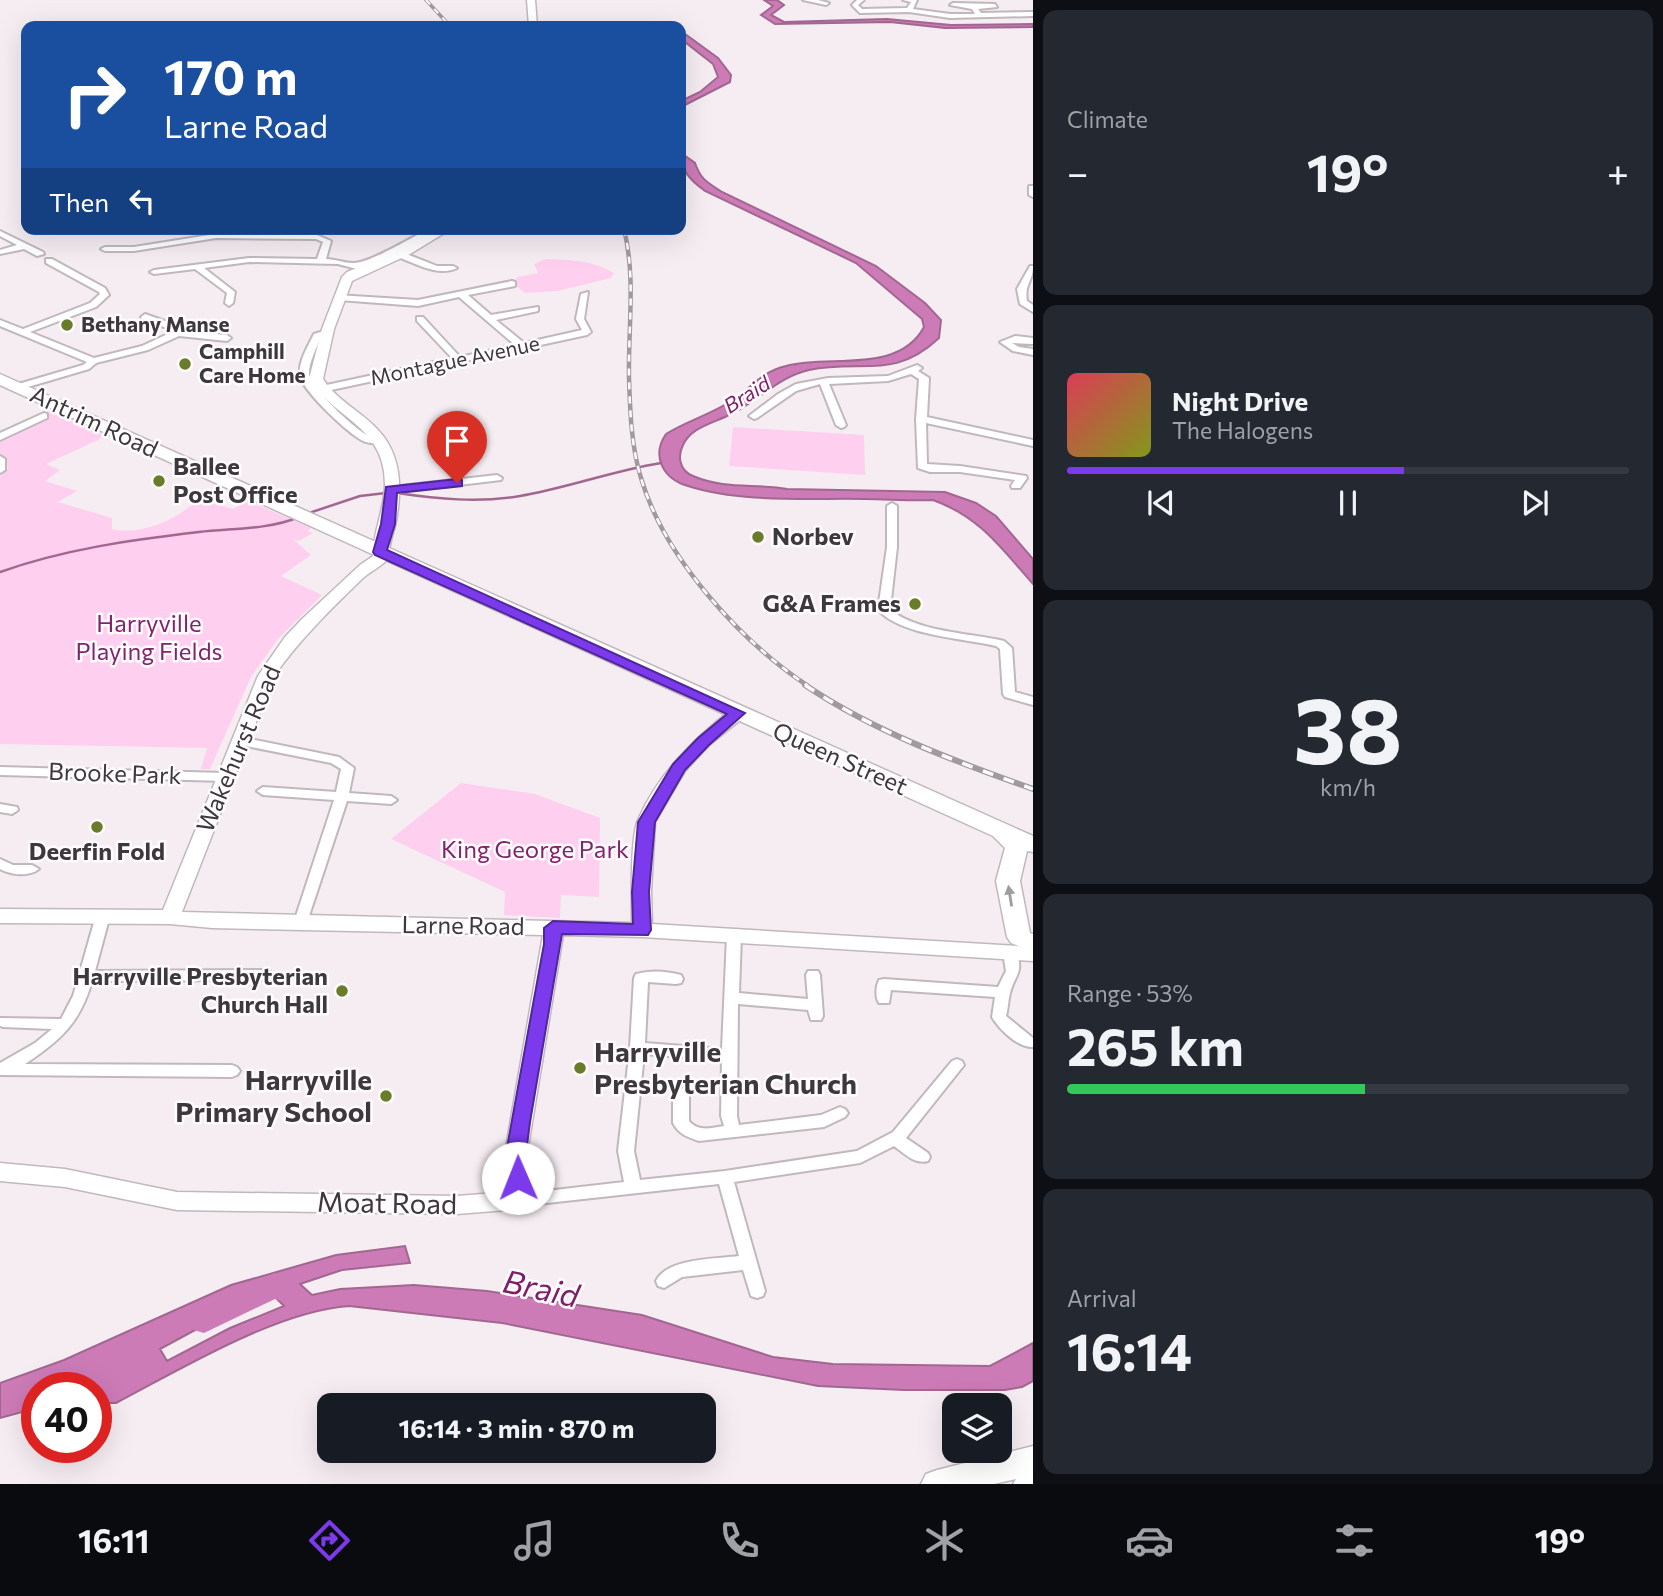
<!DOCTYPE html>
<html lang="en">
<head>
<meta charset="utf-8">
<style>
  body { margin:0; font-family:Commissioner,sans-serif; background:#242831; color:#f1f3f6; height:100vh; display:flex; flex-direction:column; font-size:26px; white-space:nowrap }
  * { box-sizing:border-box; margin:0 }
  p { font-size:23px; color:#9ea1a6 }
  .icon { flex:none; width:38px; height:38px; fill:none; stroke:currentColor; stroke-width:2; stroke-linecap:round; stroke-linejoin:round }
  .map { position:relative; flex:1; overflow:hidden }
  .side { display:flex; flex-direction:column; gap:10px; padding:10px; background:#0d0f14; width:630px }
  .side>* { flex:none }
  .banner { position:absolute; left:21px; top:21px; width:665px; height:214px; border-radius:14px; box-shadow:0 7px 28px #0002; background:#1a4fa0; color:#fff; overflow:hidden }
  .fabs { position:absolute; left:942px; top:1393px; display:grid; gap:14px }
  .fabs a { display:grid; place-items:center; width:70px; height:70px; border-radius:14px; background:#171b24; box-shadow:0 7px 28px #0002; font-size:35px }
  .speed { position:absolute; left:21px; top:1372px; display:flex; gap:14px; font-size:35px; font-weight:700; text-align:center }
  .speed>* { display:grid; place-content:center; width:91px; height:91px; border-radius:50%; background:#171b24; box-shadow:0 7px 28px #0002; line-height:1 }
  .speed .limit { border:10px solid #d22; background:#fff; color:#111 }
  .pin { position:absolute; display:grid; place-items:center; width:60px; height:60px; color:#fff; margin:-72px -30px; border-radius:50% 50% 50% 0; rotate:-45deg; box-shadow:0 0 7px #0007 }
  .pin .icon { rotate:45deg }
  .me { position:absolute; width:77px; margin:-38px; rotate:359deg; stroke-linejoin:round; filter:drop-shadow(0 0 5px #0008) }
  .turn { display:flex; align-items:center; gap:24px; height:147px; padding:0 28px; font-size:32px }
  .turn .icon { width:91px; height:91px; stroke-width:2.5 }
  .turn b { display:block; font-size:49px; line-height:60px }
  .then { display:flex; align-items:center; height:66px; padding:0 28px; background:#0003; gap:14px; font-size:26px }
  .big { font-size:52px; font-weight:700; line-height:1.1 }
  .side .card { flex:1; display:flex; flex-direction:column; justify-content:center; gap:10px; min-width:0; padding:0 24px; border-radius:14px; background:#242831 }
  .side .dial { align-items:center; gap:0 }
  .dial b { font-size:91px; line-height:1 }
  .song { display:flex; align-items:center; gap:21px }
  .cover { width:84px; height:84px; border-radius:10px; background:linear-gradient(135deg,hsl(350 70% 55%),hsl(70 70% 35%)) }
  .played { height:7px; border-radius:4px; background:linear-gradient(90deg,#7c3aed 60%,#363941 60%) }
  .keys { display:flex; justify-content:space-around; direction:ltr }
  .heat { display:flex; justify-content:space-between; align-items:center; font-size:38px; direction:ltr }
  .charge { height:10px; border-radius:5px; background:linear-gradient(90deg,#34c759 53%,#363941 0) }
  .trip { position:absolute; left:317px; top:1393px; width:399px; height:70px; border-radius:14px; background:#171b24; box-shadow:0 7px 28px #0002; font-weight:700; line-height:70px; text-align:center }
  .tab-bar { display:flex; height:112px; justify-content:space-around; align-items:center; background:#090b0e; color:#9ea1a6 }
  .tab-bar .icon { width:49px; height:49px }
  .tab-bar .current { color:#7c3aed }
  .tab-bar b { font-size:32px; color:#f1f3f6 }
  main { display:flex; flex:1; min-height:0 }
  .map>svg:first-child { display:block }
</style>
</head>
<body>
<main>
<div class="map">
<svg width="1033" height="1484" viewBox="0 0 1033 1484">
  <rect width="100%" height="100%" fill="#f6edf2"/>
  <path fill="#fecfee" d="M546,259c24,1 46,1 68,14l-3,5 -53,13 -33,2 -12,-10 5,-6 20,-4 -4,-9z
    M47,411l56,24 -5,5 -52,24 14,6 -15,11 32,10 -19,11 54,16v11c31,7 65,-10 87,-30l34,10 15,-8 63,27 -3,3 5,2 -14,8 -6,-2 18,16 -30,21 41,19 -44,44 -27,38 -41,92h-9l6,-21 -207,-4v-268l8,-8 -3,-10 -5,-3v-23z
    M733,427l131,8 1,40 -136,-9z
    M461,783l74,11 65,24 -1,79 -38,-2 -1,23 -56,-3 1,-23 -114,-53z"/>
  <path fill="#cd7bb6" stroke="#a26791" stroke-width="2" fill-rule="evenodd" d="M764,0h13l7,5 -13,10 13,7 103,-3 64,6 82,-1v3l-88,1 -55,-6 -115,2 -14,-9 12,-9z
    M681,31l37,27 13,17 -1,7 -49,25v-6l19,-9 18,-15 -5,-13 -32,-25z
    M681,153l14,10c6,17 12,19 27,29l154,74 49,37 16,17 -2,18c-46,43 -77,21 -130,32 -31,7 -51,31 -78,44 -17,9 -40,13 -48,31 -6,12 -3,26 10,31 33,14 61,7 94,13l158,3 31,11 20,13 37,43v25c-32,-36 -53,-67 -100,-84 -23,1 -46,-1 -69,-1 -55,-1 -124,4 -176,-13 -25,-7 -37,-30 -22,-52 22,-14 50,-21 71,-37 18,-13 25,-25 49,-31 43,-12 112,9 138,-39l-2,-8 -66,-56 -151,-72c-15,-11 -24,-20 -24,-38z
    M405,1246l5,17 -68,7 -42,14 12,11 28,-6 74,-4 73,6 155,24 131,42 60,7 157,2 43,-23v38l-11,6 -17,3h-101l-86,-4 -316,-63 -153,-17c-72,5 -168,63 -233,97h-7l-17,-17 -55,2v20l-37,10v-35l64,-23 167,-75 105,-30zM252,1292l10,5h13l9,9 -54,22 -63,33 -7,-12 63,-34 6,-10z"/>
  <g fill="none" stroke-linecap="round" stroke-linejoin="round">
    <path stroke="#a26791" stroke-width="2.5" d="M397,493c41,6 81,10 123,3 47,-8 92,-25 141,-33
      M306,514l54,-18 26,-3
      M0,572c65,-23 131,-32 199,-40 33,-4 69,-2 100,-15"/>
    <path fill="#cd7bb6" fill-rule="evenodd" d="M275,1273l16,8 4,8 -4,8 -10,4 -6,-2 -71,34 -10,-3 -5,-9 5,-9z"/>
    <defs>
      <path id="street" d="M803,0h15l11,3 -3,2z
        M857,0h7l-6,5 4,4 45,-1 4,-6 -8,-2h14l-4,9 37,5h25l-3,-5 -22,-4 3,-2 42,1 2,3 -19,2 3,4 52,-1v4l-83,2 -41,-6 -49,1 -8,-8z
        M1029,186h4v11l-4,-2z
        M428,229h10l-36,22 -39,15 5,3 -4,2 -26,-7 -89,-2 -45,6 31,24 -2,11 -4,3 -4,-3 2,-10 -32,-24 -41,5 -4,-2 4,-2 95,-12 68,1 6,-17 -7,-3 -100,-1 -82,13h-29l-4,-2 4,-2h29l82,-13 101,1 14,6 -5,18c9,0 18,4 27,4 15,1 60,-26 75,-34z
        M0,231l43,21 1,2 -7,2 -13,-7 -24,5v-4l17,-5 -17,-9z
        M398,253h6l33,13h16l4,2c-19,9 -40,-4 -59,-11z
        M46,259h6l53,29 4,7 -13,12 -66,25 64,26 48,-12 30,-14 -5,-4 -25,-9 -1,-2 4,-3 28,10 8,7 46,4 4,3 -4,3 -48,-5 -31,14 -52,13 -7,6 -68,20h-6v-4l68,-20 4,-3 -87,-36v-6l23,9 67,-26 10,-9 -1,-2 -53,-29z
        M1030,266h3c0,16 -9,18 -6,35l6,4v7l-13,-8 -3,-15z
        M512,281l3,1v4l-47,9 23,20 47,-8v4l-42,9 28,23 58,-13 -6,-11 5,-25 7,-2 -4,27 7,13 -4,3 -265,57 -5,-3 5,-3 130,-28 -35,-37v-4h6l37,40 55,-12 -56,-48 -41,9 -79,-6 -3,-1v-4l82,5z
        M327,330l4,3 -10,3c-4,12 -12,25 -12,38 1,13 49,59 62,63 4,1 8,0 11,1v4c-4,1 -11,2 -16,0 -14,-4 -63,-51 -66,-66 -2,-14 8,-30 14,-42z
        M1015,336l18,2v6l-21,-1 7,4 14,2v6l-20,-4 -13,-9z
        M917,365l5,3 -4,3 11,7 -2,39 106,23v6l-107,-23 1,41 33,2 66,10 1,2 -7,10h-8l-1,-2 4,-6 -55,-8h-30l-12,-4 -2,-49 3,-40 -8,-5 -23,7 -59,3 17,41 -2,2 -3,1 -5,-3 -16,-41 -24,7 -39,27 -3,1 -5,-3 29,-22 18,-10 32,-6 60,-2z
        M44,413l3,1v4l-47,22v-7z
        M0,456l5,3v11l-5,3z
        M497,475l5,3 -1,2 -110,13 -5,-3 5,-3z
        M892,503l5,3v41l-7,62c25,23 81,24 114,32l8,7 3,44 18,5v8l-28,-8 -2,-3 -3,-45 -4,-3c-33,-8 -94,-10 -118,-36l9,-63v-41z
        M240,737l99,20 15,11 -5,25 42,3 6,4 -6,4 -44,-3 -41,124h-10l-2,-3 40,-122 -71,-5 -6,-4 6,-4 73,5 5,-23 -10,-6 -95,-19 -2,-3z
        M0,767l225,6 6,4 -6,4 -225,-6z
        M0,804l17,3 1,3 -6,4 -12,-2z
        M0,859l13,6h19l7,4c-10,8 -28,6 -39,0z
        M102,914l5,2 2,3 -14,52 170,-1 5,1 2,4 -2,4 -5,1 -173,1c-12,42 -31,59 -67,83l207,1 5,2 3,4 -3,4 -5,2 -232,-2v-12l35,-20 17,-14 -49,-2 -3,-1v-8l61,1 12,-23 22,-77 2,-3z
        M734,931l5,2 2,3 -2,57 69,6 -2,-24 2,-4h10l2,4 3,41 -2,4h-10l-3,-10 -70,-6 -1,112 2,9 82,-10 19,-8 5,2 3,4 -3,4 -21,10 -125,14c-12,-4 -20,-7 -26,-18v-29l3,-4 5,-2 5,2 3,4v27c9,11 22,7 35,5l-3,-10 1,-56 -78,-6 -10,97 6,29 85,-9 132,-20 36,-19 59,-71 5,-2 5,2 2,4 -58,73 22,15 2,4 -2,4c-13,4 -24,-8 -34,-15l-34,17 -126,19 31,109 -2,5 -6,2 -6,-2 -8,-26 -61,7 -18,11 -6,-2 -2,-5c11,-23 60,-22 83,-25l-20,-72 -199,22 -6,-1 -2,-5 2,-5 6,-1 104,-12 -6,-31 12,-103 4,-70 2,-4c15,-4 30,-3 45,1l2,4 -2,4 -5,1 -28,-2 -3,61 77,6 5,-113 2,-3z
        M1010,948l5,2c10,22 0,24 -5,43 -2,8 -2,16 -4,23l27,22v9c-15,1 -34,-18 -41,-30l3,-20 -104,-7 -2,13h-10c-4,-6 -3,-17 0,-23l5,-1 114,8 8,-16 -3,-18 2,-3z"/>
      <path id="secondary" d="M527,0h8l2,26h-8z
        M437,229h14l-41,25 -58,27 -18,48 -11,50c14,22 38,32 55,51 25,26 24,63 17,96 -3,11 -7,21 -6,32 -7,8 -18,13 -26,20 -33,32 -63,61 -89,98l-92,236 450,11c0,-21 -2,-85 6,-103 20,-46 55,-80 94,-111l6,-1 9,5 -3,4 -35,28 -24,26 -30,51 -4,70 1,32 381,23v14l-391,-24 -79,-2 -36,218 5,47 -4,6 -8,3 -63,5 -280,-4 -112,-23 -65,-6v-18l65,6 112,23 280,4 51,-4 -3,-39 38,-218 -331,-7 -42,-4 -170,-1v-14l163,1 95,-234 27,-39 17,-18 58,-54 13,-9c0,-23 11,-46 12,-70 1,-59 -48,-65 -76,-107l13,-50 20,-52 5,-5 55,-22z"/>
      <path id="primary" d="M0,374l1033,462v16l-6,-1 -7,30 10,52 3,1v18l-22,-9 -4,-6 -11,-56 9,-33 -12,-12 -993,-451z
        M1033,1446v38h-20l3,-5 -22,5h-73l5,-10 11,-4z"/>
    </defs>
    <use href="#street" stroke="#c1b8be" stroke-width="4"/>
    <use href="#secondary" stroke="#c1b8be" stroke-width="3"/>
    <use href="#primary" stroke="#c1b8be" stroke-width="3"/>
    <use href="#street" fill="#fff" fill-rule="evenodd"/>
    <use href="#secondary" fill="#fff" fill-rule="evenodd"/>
    <use href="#primary" fill="#fff" fill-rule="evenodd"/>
    <defs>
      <path id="rail-far2" d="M426,0l24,26"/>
      <path id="rail-far1" d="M624,229c12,49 4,98 5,148 1,33 2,69 12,101 23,79 99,163 167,208"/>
      <path id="rail" d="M805,685c70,47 149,76 228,104"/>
    </defs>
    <use href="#rail-far2" stroke="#a0999d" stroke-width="3.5"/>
    <use href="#rail-far1" stroke="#a0999d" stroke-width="4.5"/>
    <use href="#rail" stroke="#a0999d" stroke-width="6"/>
    <use href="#rail-far2" stroke="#fefcfe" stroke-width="2" stroke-dasharray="6" stroke-linecap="butt"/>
    <use href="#rail-far1" stroke="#fefcfe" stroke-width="2.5" stroke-dasharray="7" stroke-linecap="butt"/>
    <use href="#rail" stroke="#fefcfe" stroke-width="3.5" stroke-dasharray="11" stroke-linecap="butt"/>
  </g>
  <defs><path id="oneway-solid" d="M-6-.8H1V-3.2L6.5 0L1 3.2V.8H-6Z" transform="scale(1.75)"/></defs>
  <use fill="#9e9c9d" href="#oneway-solid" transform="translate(1010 896) rotate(-99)"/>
  <path fill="#7c3aed" stroke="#51269a" stroke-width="2" d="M457,479l5,1v6l-65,7 -2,31 -8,26 358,163 -36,32 -24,25 -30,52 -6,70 2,38 -3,5 -86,-1 -32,188 -4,31 2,25 -3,5 -7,3 -7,-3 -3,-5 -2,-25 38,-209v-16l9,-7 80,3 -1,-32 6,-70 35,-58 25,-26 29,-24 -352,-159 -2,-3 8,-28 5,-37z"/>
  <g fill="#6a7b29" stroke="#fefcfe" stroke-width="2.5">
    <circle cx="67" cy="325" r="7"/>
    <circle cx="185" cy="364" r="7"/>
    <circle cx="159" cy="481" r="7"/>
    <circle cx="758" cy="537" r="7"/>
    <circle cx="915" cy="604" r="7"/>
    <circle cx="97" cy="827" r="7"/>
    <circle cx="342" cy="991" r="7"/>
    <circle cx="580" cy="1068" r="7"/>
    <circle cx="386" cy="1096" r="7"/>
  </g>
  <g text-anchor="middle" stroke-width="5" stroke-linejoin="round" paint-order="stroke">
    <g font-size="21" font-weight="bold" fill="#3c383b" stroke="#fefcfe" text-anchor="start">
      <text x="81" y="332">Bethany Manse</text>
      <text x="199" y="359">Camphill<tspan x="199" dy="24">Care Home</tspan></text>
    </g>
    <g font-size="21" fill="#3c383b" stroke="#fefcfe">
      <text transform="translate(455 361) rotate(-12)" y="7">Montague Avenue</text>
    </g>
    <g font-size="21" font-style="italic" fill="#7e1d69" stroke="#fefcfe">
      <text transform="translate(747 395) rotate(-32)" y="7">Braid</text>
    </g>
    <g font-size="24" fill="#3c383b" stroke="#fefcfe">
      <text transform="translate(94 422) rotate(25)" y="8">Antrim Road</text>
      <text transform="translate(239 749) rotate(-67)" y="8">Wakehurst Road</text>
      <text transform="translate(840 759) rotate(24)" y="8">Queen Street</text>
      <text transform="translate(115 774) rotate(2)" y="8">Brooke Park</text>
      <text transform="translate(463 926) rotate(1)" y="8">Larne Road</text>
    </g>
    <g font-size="24" font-weight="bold" fill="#3c383b" stroke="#fefcfe" text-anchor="start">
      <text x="173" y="475">Ballee<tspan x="173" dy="28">Post Office</tspan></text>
      <text x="772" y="545">Norbev</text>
      <text x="901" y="612" text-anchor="end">G&amp;A Frames</text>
      <text x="97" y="860" text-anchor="middle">Deerfin Fold</text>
      <text x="328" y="985" text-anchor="end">Harryville Presbyterian<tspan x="328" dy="28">Church Hall</tspan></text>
    </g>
    <g font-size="24" fill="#83226d" stroke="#fefcfe">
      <text x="149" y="632">Harryville<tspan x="149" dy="28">Playing Fields</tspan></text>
      <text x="535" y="858">King George Park</text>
    </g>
    <g font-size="28" font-weight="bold" fill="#3c383b" stroke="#fefcfe" text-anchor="start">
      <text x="594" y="1062">Harryville<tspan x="594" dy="32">Presbyterian Church</tspan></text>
      <text x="372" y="1090" text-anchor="end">Harryville<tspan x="372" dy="32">Primary School</tspan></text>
    </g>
    <g font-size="28" fill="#3c383b" stroke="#fefcfe">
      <text transform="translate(387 1203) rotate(1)" y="10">Moat Road</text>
    </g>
    <g font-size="32" font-style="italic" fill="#7e1d69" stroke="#fefcfe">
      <text transform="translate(541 1289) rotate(12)" y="11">Braid</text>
    </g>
  </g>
</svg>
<div class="fabs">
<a><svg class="icon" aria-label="layers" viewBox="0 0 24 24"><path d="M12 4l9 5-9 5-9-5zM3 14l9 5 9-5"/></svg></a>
</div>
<div class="speed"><div class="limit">40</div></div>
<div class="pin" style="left:457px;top:483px;background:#d93025"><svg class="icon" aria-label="arrive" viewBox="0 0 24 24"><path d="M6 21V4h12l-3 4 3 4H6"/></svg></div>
<svg class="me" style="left:518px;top:1178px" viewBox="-20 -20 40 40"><circle r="19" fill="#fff"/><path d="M0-13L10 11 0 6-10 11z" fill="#7c3aed"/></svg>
<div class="trip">16:14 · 3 min · 870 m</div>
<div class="banner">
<div class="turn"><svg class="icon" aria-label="right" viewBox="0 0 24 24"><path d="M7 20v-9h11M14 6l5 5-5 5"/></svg><div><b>170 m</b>Larne Road</div></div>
<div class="then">Then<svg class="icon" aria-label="left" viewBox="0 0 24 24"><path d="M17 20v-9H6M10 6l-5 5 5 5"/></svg></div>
</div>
</div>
<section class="side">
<div class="card"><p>Climate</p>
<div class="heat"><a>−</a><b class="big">19°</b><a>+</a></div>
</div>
<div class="card">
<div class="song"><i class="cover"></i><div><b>Night Drive</b><p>The Halogens</p></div></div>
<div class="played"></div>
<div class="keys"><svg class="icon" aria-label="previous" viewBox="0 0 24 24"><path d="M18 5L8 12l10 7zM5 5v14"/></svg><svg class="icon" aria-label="pause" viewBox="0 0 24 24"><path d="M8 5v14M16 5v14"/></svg><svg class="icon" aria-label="next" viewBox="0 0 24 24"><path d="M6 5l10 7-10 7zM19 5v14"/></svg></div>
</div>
<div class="card dial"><b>38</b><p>km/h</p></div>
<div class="card"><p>Range · 53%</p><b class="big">265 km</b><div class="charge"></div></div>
<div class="card"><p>Arrival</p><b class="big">16:14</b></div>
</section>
</main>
<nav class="tab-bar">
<b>16:11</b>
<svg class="icon current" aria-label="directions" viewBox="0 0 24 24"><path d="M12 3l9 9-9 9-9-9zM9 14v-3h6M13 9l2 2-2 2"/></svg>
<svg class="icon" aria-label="music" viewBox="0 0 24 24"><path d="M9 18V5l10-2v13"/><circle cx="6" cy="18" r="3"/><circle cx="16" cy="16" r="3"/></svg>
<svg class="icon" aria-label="phone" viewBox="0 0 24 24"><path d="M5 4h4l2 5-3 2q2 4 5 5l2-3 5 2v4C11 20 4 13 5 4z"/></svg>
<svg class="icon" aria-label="climate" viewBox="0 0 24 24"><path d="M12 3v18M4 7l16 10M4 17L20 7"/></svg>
<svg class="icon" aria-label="car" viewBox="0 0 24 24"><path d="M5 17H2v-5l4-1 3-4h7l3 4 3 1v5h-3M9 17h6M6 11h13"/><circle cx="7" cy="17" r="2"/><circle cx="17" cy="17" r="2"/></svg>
<svg class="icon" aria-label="filters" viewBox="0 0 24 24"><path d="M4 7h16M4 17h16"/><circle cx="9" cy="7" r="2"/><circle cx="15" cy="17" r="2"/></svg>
<b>19°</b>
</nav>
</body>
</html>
